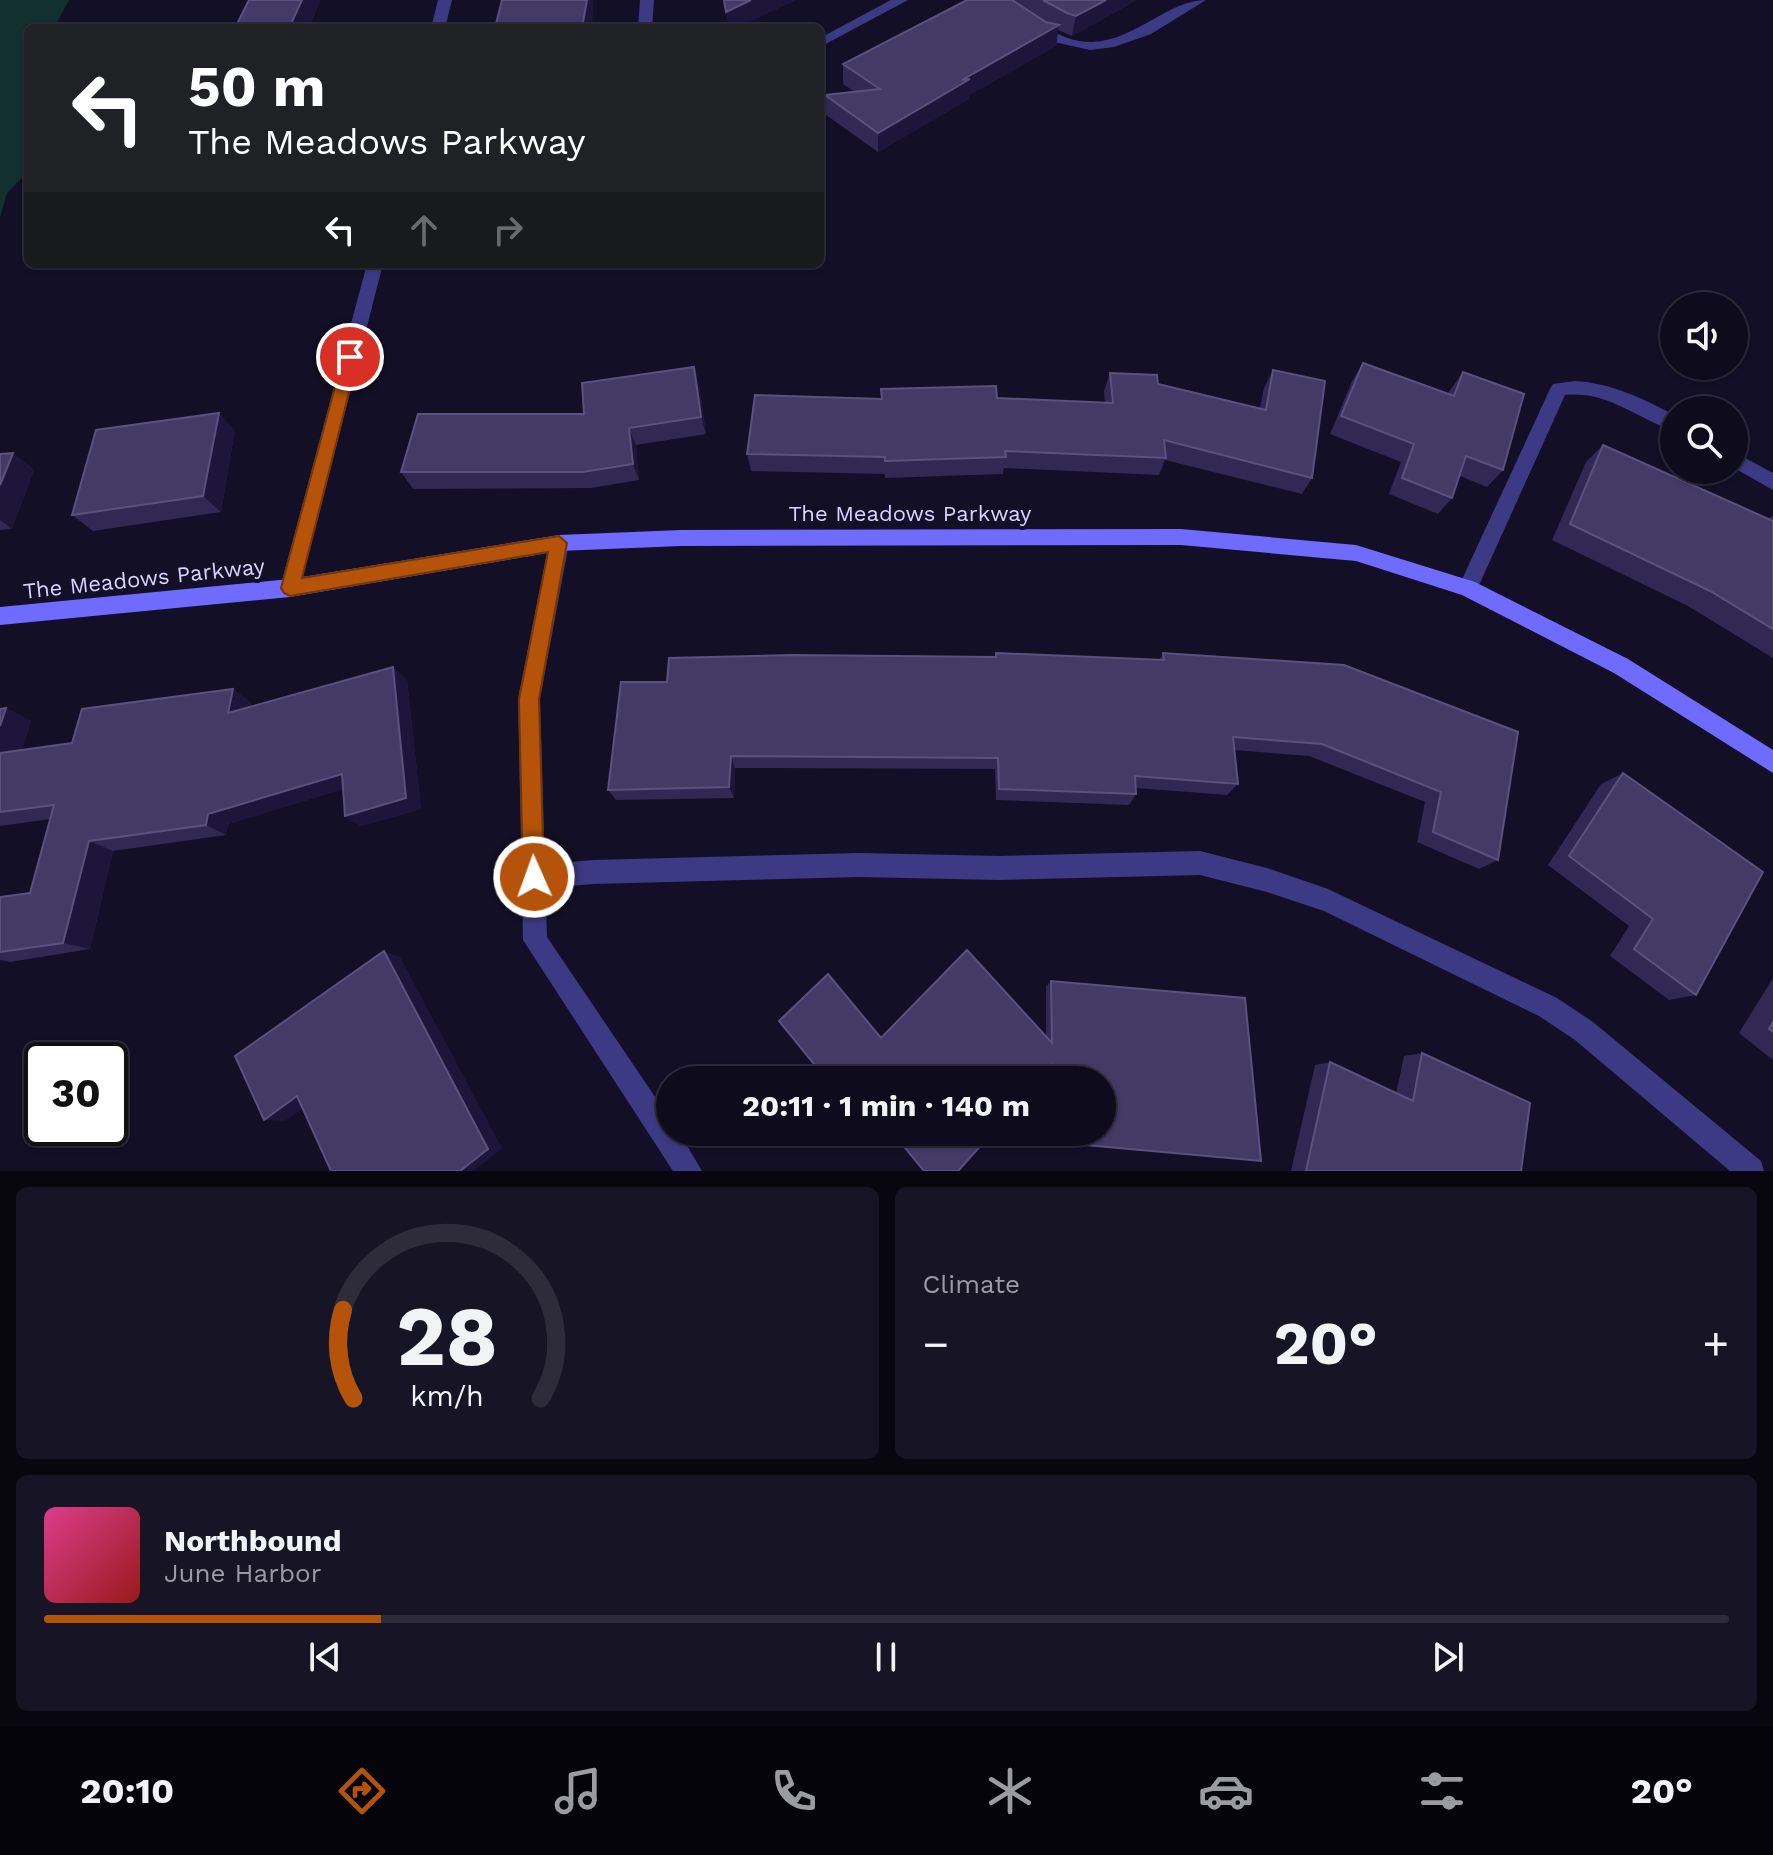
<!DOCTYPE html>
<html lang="en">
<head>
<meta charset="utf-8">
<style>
  body { margin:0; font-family:"Work Sans",sans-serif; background:#171425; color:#f1f3f6; height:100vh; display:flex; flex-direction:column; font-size:30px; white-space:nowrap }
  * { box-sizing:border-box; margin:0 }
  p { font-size:26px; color:#9b9ba3 }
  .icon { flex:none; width:44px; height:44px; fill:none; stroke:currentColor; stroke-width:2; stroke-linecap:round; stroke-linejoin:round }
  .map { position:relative; height:1171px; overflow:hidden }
  .panel { display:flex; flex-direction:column; gap:16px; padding:16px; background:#08060f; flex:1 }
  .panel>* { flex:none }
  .hud { position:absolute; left:24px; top:24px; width:800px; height:244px; border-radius:12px; box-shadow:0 2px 6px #0004,0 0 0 2px #2e2b3b; background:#202124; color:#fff; overflow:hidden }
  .buttons { position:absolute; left:1660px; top:292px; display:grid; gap:16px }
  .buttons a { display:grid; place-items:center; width:88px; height:88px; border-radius:50%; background:#0e0b1c; box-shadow:0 2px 6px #0004,0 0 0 2px #2e2b3b; font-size:40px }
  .speed { position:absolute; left:24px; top:1042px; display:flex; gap:16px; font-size:40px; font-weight:700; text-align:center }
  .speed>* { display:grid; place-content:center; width:104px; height:104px; border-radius:50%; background:#0e0b1c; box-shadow:0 2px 6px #0004,0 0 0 2px #2e2b3b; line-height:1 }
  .speed .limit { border:4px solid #111; border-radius:12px; background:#fff; color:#111 }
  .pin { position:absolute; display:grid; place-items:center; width:68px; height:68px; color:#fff; margin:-34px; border:4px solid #fff; border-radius:50%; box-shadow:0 2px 8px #0007 }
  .me { position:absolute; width:88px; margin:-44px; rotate:358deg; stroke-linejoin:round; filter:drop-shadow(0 0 6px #0008) }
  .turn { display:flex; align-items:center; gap:28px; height:168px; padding:0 32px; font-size:36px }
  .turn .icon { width:104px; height:104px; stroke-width:2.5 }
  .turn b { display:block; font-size:56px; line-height:68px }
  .lanes { display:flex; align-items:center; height:76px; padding:0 32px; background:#0003; justify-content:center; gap:40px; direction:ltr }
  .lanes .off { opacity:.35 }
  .big { font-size:60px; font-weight:700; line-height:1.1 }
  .panel .card { flex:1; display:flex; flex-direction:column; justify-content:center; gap:12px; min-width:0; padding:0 28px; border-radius:12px; background:#171425 }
  .panel .dial { align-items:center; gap:0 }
  .dial svg { height:208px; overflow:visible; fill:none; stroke:#2e2b3b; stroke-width:7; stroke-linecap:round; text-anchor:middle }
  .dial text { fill:#f1f3f6; stroke:none }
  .song { display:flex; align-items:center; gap:24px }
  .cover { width:96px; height:96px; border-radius:12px; background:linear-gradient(135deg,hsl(330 70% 55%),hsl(0 70% 35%)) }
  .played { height:8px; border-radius:4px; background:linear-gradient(90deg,#b45309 20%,#2e2b3b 20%) }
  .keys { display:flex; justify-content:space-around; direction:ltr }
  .heat { display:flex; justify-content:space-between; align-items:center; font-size:44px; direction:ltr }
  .panel .tiles { flex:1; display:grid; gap:16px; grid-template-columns:1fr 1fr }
  .card:last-child { grid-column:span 2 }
  .trip { position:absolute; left:656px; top:1066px; width:460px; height:80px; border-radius:40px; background:#0e0b1c; box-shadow:0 2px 6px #0004,0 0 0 2px #2e2b3b; font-weight:700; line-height:80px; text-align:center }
  .tabs { display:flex; height:128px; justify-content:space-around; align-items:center; background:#06040b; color:#9b9ba3 }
  .tabs .icon { width:56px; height:56px }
  .tabs .selected { color:#b45309 }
  .tabs b { font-size:36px; color:#f1f3f6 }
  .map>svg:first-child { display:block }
</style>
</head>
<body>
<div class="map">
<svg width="1773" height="1171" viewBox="0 0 1773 1171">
  <rect width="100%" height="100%" fill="#130f26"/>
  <path fill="#12302f" d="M0,0h69l-15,28h-26v144l-21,21 -7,25z"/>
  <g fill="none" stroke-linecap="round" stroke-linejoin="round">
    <path fill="#3d3a85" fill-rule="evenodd" d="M640,0h14l-2,28h-14z
      M986,0c38,0 62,43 106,42 45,-2 76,-42 114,-42l-55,34 -37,13 -24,3 -45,-10z
      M1575,381c36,2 67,17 99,34v16c-39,-13 -65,-40 -109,-36l-90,199 -7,3 -7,-3 -3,-6 92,-199 3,-5z
      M1734,452l39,21v17l-39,-22z
      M1200,851l67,17 61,21 229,109 36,24 168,139 3,10h-34l-155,-131 -36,-24 -215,-105 -57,-19 -67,-17 -201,5 -140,-3 -266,7 -59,5 -8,-4 -4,-8 4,-8 8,-4 59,-5 266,-7 140,3z"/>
    <path fill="#3d3a85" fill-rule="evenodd" d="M438,0h14l-7,28h-14z
      M891,0h17l-88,47v-9z
      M367,264h16l-83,324 -3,6 -7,3 -7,-3 -3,-6z
      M559,535l7,2 3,6 -29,156 7,238 123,182v13h9l23,39h-29l-150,-231 -5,-241 31,-156 3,-6z"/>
    <path fill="#6f6bff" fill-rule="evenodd" d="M1181,529l175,16 119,37 153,77 145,91v23l-159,-100 -152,-78 -106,-34 -175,-16 -500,1 -122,5 -269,46 -290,28v-18l290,-28 269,-44 122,-5z"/>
  </g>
  <path fill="#312854" d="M967,0h170l-65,36 -14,-6 -2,16 -87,49v4l-91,53 -52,-37 -1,-20 30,-3 -12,-8v-20z
    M1363,363l85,30 15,-21 40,98 -16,17 -27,-11 -8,22 -14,16 -49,-20 12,-32 -71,-28 22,-53z
    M1273,370l39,108 -10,16 -137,-34 -6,15 -155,-7 -1,6 -118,4v-4l-134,-3 -4,-17 250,-56 108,5 -1,-12 6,-18 150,35 4,-20z
    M699,385l7,49 -70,11 3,35 -48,8 -178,1 -12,-17 183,-58z
    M235,430l-14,82 -128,19 -21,-16z
    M1603,445l165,74 5,-4v143l-85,-52 -136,-66 34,-78z
    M13,453l21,17 -22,59 -12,1v-76z
    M996,653l163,7 4,-7 181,12 154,195 -19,9 -62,-27 8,-40 -116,-46 -75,-6 4,34 -11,11 -91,-7v6l-7,11 -133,-5 -1,-31 -260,-1 -1,30 -118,2 -8,-10 59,-108 328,-25z
    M407,680l14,129 -60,17 -16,-10 -2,-27 -115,35 -2,11 -113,16 -23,98 -80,13 -10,-2v-63l30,-4 21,-74 -51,7v-117l6,-1 25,13 -9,29 50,-7 179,-41v4z
    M1623,773l73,222 -27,5 -59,-44 19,-30 -81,-61 53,-81z
    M1773,978v82l-34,-27z
    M1051,981l210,180 -214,-19v-10h55v-52h-56v-8l-165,-34 165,-1v-50z
    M1422,1053l99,118h-230l24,-106 15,-3 66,32 8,-38z"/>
  <path fill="#1d163a" d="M302,0h19l-12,28h-20z
    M587,0h6v15l-2,13h-9z
    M751,0h45l-59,28h-8l-3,-16z
    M1106,0h31l-65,36 4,-20z
    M1059,25l-3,21 -87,49v4l-91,53v-19l84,-53z
    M694,367l5,18 7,49 -5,-17z
    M219,413l16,17 -14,82 -18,-16z
    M629,428l7,17 3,35 -6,-16z
    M13,453l21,17 -22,59 -12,-9v-35z
    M393,667l14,13 14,129 -60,17 -16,-10z
    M233,689l18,13 -4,23 -19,-12z
    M6,708l25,13 -14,44 -17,-7v-32z
    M731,756l4,12 -1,30 -5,-11z
    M342,774l16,11 -130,39 -2,11 -20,-10 2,-11z
    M89,841l24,10 -23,98 -27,-6z
    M384,951l16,6 102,191 -28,23h-14z
    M297,1096l20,2 -32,23 -21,-1z"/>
  <path fill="#433a66" stroke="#5a527e" stroke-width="2" d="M249,0h53l-13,28h-54z
    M502,0h85l-5,28h-87z
    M724,0h27l-25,12z
    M967,0h45l34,22 13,3 -97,55 8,-1 -92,54 -53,-38 55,-6 -37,-25z
    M1043,0h63l-30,16 -9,-3z
    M1363,363l91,33 9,-24 61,22 -21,76 -37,-14 -14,42 -50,-20 12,-34 -73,-28z
    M694,367l7,50 -72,11 4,36 -50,8h-182l17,-58h166l-2,-31z
    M1273,370l52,11 -13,97 -148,-38 2,18 -161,-7 1,6 -121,4v-4l-138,-3 8,-59 127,4 -1,-10 115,-3 1,12 116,5 -3,-30 47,2 1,9 108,26z
    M219,413l-16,83 -131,19 24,-85z
    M1603,445l170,76v108l-63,-38 -140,-67z
    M13,453l-13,32v-31z
    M996,653l168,7 -1,-7 181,12 174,67 -20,128 -65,-28 8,-40 -119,-48 -89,-7 5,47 -103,-8 1,18 -137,-5 -1,-31 -267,-2 -2,31 -121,3 13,-108h46l2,-24 124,-3 203,2z
    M393,667l13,131 -61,18 -3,-42 -134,40 -2,11 -117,16 -26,102 -63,9v-55l30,-4 24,-88 -54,7v-59l72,-10 10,-34 151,-20 -5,24z
    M6,708l-6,18v-17z
    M1623,773l140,99 -67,123 -62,-46 19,-30 -84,-63z
    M967,950l85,93 -1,-62 194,17 16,163 -208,-19v-10h49v-52h-50v-15l-13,15h-212l-48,-59 49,-47 53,64z
    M384,951l104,198 -28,22h-129l-34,-75 -33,24 -29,-64z
    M1773,1022v10l-4,-3z
    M1422,1053l108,50 -9,68h-215l24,-109 83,39z
    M892,1132h101l-35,39h-34z"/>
  <path fill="#b45309" stroke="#753606" stroke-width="2" d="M350,351l8,6 -56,221 257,-42 8,7 -28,156 5,178 -3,8 -7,3 -8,-3 -3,-8 -4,-178 29,-147 -258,44 -6,-3 -3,-5 62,-231z"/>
  <g text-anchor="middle" stroke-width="8" stroke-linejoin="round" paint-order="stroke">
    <g font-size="22" fill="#d9d4ff" stroke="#130f26">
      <text x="910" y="521">The Meadows Parkway</text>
      <text transform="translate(144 578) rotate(-6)" y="8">The Meadows Parkway</text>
    </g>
  </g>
</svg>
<div class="buttons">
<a><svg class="icon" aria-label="sound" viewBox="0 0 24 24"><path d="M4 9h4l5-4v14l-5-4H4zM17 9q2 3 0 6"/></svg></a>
<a><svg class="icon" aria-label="search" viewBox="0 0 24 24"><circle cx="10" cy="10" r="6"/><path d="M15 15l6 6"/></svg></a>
</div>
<div class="speed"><div class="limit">30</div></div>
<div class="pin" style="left:350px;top:357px;background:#d93025"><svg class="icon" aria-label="arrive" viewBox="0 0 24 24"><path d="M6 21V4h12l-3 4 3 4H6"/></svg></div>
<svg class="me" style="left:534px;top:877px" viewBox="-20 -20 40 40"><circle r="17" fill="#b45309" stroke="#fff" stroke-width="3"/><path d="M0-11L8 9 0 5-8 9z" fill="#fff"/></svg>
<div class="trip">20:11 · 1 min · 140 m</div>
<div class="hud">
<div class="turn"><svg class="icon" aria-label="left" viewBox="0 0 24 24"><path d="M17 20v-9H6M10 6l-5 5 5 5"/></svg><div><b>50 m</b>The Meadows Parkway</div></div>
<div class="lanes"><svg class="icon" aria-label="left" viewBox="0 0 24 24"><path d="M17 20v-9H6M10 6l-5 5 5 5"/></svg><svg class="icon off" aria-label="ahead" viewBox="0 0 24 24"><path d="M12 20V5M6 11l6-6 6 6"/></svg><svg class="icon off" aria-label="right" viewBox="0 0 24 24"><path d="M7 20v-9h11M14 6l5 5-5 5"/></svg></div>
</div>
</div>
<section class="panel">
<div class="tiles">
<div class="card dial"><svg viewBox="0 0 100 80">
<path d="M14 69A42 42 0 1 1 86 69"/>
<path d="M14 69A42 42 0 0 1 10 35" stroke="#b45309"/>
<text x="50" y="56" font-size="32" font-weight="700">28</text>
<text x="50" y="72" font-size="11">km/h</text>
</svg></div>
<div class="card"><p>Climate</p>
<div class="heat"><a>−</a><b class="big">20°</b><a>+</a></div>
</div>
<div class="card">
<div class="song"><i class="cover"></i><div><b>Northbound</b><p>June Harbor</p></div></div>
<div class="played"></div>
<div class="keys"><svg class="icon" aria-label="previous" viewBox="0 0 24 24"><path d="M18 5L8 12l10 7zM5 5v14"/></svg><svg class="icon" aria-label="pause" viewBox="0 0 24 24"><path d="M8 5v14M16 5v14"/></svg><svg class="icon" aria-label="next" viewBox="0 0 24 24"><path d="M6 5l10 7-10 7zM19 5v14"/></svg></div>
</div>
</div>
</section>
<nav class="tabs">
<b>20:10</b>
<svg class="icon selected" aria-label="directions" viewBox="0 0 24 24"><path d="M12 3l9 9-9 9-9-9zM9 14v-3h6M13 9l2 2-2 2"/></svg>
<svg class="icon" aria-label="music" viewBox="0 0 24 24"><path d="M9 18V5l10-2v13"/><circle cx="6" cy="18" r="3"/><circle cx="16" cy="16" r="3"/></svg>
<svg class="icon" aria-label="phone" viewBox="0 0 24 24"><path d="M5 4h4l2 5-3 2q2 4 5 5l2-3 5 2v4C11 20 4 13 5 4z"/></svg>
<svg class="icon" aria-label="climate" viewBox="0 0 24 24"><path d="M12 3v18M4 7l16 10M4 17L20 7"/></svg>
<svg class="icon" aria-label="car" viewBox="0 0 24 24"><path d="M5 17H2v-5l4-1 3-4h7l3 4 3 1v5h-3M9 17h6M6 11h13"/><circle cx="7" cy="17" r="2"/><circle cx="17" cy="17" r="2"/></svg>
<svg class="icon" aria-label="filters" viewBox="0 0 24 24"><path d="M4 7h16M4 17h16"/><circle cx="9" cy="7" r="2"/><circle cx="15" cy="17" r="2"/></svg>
<b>20°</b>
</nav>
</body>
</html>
